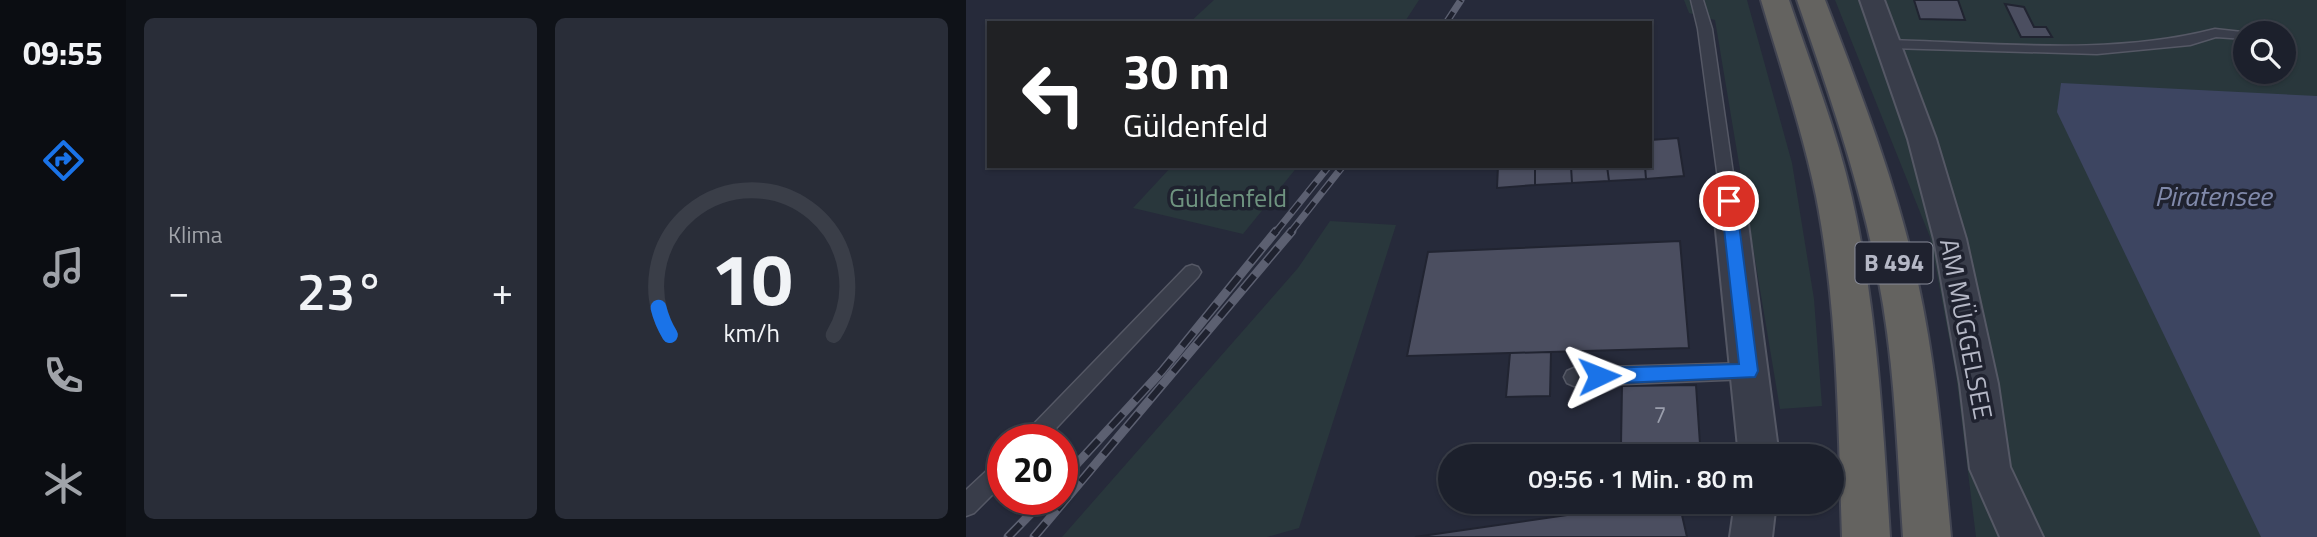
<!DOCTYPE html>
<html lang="de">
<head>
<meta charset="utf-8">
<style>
  body { margin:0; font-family:"Titillium Web",sans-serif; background:#292d38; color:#f1f3f6; height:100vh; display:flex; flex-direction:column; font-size:26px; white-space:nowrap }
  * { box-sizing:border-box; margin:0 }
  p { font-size:23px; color:#a0a3a9 }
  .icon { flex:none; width:38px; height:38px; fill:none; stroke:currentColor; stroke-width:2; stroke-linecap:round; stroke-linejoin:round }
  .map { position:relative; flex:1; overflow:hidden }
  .side { display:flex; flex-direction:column; gap:18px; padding:18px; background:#0f1218; width:840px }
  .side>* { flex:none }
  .hud { position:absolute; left:21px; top:21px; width:665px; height:147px; border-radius:0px; box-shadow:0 2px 5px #0004,0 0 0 2px #3a3e48; background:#202124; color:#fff; overflow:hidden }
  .buttons { position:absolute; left:1267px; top:21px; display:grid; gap:14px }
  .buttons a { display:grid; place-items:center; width:63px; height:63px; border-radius:50%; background:#1c202c; box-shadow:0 2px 5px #0004,0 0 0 2px #3a3e48; font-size:35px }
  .speed { position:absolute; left:21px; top:424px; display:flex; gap:14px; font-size:35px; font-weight:700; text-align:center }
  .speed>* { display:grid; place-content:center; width:91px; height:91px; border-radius:50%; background:#1c202c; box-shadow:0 2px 5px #0004,0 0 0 2px #3a3e48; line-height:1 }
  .speed .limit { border:10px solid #d22; background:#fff; color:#111 }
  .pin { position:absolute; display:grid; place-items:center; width:60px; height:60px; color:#fff; margin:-30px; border:4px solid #fff; border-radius:50%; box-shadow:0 2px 7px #0007 }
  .me { position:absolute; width:77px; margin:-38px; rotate:88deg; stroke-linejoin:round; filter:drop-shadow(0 0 5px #0008) }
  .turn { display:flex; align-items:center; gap:24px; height:147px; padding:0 21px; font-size:32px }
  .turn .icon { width:91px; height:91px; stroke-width:2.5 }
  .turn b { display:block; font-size:49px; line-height:60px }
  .big { font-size:52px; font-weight:600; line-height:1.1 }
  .side .card { flex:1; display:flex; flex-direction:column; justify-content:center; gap:10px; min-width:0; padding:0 24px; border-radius:10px; background:#292d38 }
  .side .dial { align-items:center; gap:0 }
  .dial svg { height:182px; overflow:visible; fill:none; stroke:#3a3e48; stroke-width:7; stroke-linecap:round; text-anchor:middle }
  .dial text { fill:#f1f3f6; stroke:none }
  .heat { display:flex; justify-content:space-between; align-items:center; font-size:38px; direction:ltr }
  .side .tiles { flex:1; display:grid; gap:18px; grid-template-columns:repeat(2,1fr) }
  .trip { position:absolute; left:472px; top:444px; width:406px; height:70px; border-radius:35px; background:#1c202c; box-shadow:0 2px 5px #0004,0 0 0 2px #3a3e48; font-weight:600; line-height:70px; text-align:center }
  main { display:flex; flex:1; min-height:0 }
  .tabs { display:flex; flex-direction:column; width:126px; justify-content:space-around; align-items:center; background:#0b0d12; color:#a0a3a9 }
  .tabs .icon { width:49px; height:49px }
  .tabs .current { color:#1a73e8 }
  .tabs b { font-size:32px; color:#f1f3f6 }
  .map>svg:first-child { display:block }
</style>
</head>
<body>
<main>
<nav class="tabs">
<b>09:55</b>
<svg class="icon current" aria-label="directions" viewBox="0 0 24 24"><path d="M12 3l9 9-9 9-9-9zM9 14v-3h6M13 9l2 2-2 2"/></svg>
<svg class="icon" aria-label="music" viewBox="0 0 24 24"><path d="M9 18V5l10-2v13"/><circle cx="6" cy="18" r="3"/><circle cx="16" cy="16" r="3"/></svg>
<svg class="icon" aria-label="phone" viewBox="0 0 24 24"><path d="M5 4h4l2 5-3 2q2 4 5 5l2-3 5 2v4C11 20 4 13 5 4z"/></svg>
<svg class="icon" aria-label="climate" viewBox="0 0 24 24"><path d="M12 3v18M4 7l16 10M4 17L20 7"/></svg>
</nav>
<section class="side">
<div class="tiles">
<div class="card"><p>Klima</p>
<div class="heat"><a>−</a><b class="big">23°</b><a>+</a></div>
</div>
<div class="card dial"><svg viewBox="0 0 100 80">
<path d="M14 69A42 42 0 1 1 86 69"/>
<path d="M14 69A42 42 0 0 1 9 57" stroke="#1a73e8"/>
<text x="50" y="56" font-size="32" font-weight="700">10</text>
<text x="50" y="72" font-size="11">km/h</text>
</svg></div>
</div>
</section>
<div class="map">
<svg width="1351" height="537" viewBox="0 0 1351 537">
  <rect width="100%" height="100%" fill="#262a3a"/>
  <path fill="#29373c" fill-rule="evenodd" d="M248,0h205l-15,23h-215z
    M718,0h63l45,163 22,136 8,107 -42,3 -65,-389 -26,-7z
    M869,0h482v537h-341l-20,-162 -26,-138zM1279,33h39v39h-39z
    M206,166h126l-55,68 -110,-26z
    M364,221l66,4 -97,303 -32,9h-205l236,-269z"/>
  <path fill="#3d4561" d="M1095,83l256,13v441h-56l-204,-425z"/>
  <path fill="#4b4e60" stroke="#212431" stroke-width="2" d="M948,0h44l7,20 -45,-1z
    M1039,4l19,3 10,20h12l6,10h-31z
    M712,138l6,38 -38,3 -1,-13h5v-26z
    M532,166h37v19l-38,3z
    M569,166h36l1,17 -37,2z
    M605,166h36l2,15 -37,2z
    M641,166h38l1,13 -37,2z
    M714,241l9,107 -282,8 21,-104z
    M585,352l-1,44 -44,1 4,-44z
    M730,385l4,59h-79l1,-58z
    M691,502h22l8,35h-272z"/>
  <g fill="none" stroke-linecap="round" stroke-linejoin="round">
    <defs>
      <path id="service" d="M725,0h12l9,29 25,172 -8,6 -8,-6 -23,-172z
        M1249,29l36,4h-6v6l-29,-2 -26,8 -93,9 -207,-6 -7,-4 7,-4c108,3 220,16 325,-11z
        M226,265l6,2 3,5 -3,5 -152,162h-23l3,-7 160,-165z
        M783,363l7,2 3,6 -3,6 -7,2 -175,7 -7,-3 -3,-6 3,-6 7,-3z
        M37,459v25l-29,29 -8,3v-26l30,-28z"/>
      <path id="minor" d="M894,0h24l52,139 30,100 32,145 12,83 33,70h-43l-30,-68 -10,-85 -26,-145 -26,-100z
        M763,189l11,4 5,8 34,256h-40l-26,-256 5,-8z
        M769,502h41l-4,35h-42z"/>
      <path id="trunk" d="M795,0h28c22,66 48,131 63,198 25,111 31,226 38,339h-48c-4,-114 -4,-229 -26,-341 -14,-67 -36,-131 -55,-196z
        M831,0h28c35,91 71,182 92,278 19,85 26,172 34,259h-48c-6,-87 -8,-175 -25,-260 -18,-95 -50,-186 -81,-277z"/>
    </defs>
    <use href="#service" stroke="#555865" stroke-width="3"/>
    <use href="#minor" stroke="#555865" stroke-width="4"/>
    <use href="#trunk" stroke="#424552" stroke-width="4"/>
    <use href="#service" fill="#393d4a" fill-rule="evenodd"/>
    <use href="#minor" fill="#393d4a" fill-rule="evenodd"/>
    <use href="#trunk" fill="#646360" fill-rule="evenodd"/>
    <defs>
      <path id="rail-far1" d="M480,23l15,-23
        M309,233l54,-67
        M324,233l53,-67"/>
      <path id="rail" d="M96,480l100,-109 114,-140
        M42,537l37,-38
        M68,537l258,-306"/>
    </defs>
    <use href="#rail-far1" stroke="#5c6071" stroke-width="7"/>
    <use href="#rail" stroke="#5c6071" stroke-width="9"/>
    <use href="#rail-far1" stroke="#1f222f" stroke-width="4.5" stroke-dasharray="13" stroke-linecap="butt"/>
    <use href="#rail" stroke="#1f222f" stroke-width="6" stroke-dasharray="18" stroke-linecap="butt"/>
  </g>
  <path fill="#1a73e8" stroke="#114b97" stroke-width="2" d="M763,195l7,6 22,170 -3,6 -156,7 -6,-2 -2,-6 2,-5 6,-3 140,-4 -18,-163z"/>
  <g text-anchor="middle" stroke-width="7" stroke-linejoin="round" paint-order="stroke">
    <g font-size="23" fill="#9a9eac">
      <text x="694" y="423">7</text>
    </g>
    <rect fill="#1f222f" stroke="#888b99" stroke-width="2" x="889.5" y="242.5" width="77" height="41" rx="5"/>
    <g font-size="24" font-weight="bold" fill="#b5b8c6">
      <text x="928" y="271">B 494</text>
    </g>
    <g font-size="26" fill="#6f9480" stroke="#1f222f">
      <text x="262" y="207">Güldenfeld</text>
    </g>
    <g font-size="26" fill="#b5b8c6" stroke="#1f222f">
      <text transform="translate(1000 329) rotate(79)" y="9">AM MÜGGELSEE</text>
    </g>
    <g font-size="28" font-style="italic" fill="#8089aa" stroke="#1f222f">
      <text x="1247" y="206">Piratensee</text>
    </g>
  </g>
</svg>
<div class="buttons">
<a><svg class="icon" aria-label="search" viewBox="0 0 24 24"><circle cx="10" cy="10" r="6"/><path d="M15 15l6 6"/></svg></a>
</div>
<div class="speed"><div class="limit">20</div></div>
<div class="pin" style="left:763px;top:201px;background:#d93025"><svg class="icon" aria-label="arrive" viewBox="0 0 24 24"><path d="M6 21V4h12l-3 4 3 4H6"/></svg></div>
<svg class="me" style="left:633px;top:376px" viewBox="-20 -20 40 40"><path d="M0-17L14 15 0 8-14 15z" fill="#1a73e8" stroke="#fff" stroke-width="4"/></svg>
<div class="trip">09:56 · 1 Min. · 80 m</div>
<div class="hud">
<div class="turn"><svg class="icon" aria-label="left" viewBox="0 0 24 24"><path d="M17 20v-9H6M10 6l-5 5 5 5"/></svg><div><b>30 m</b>Güldenfeld</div></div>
</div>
</div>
</main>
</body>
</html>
